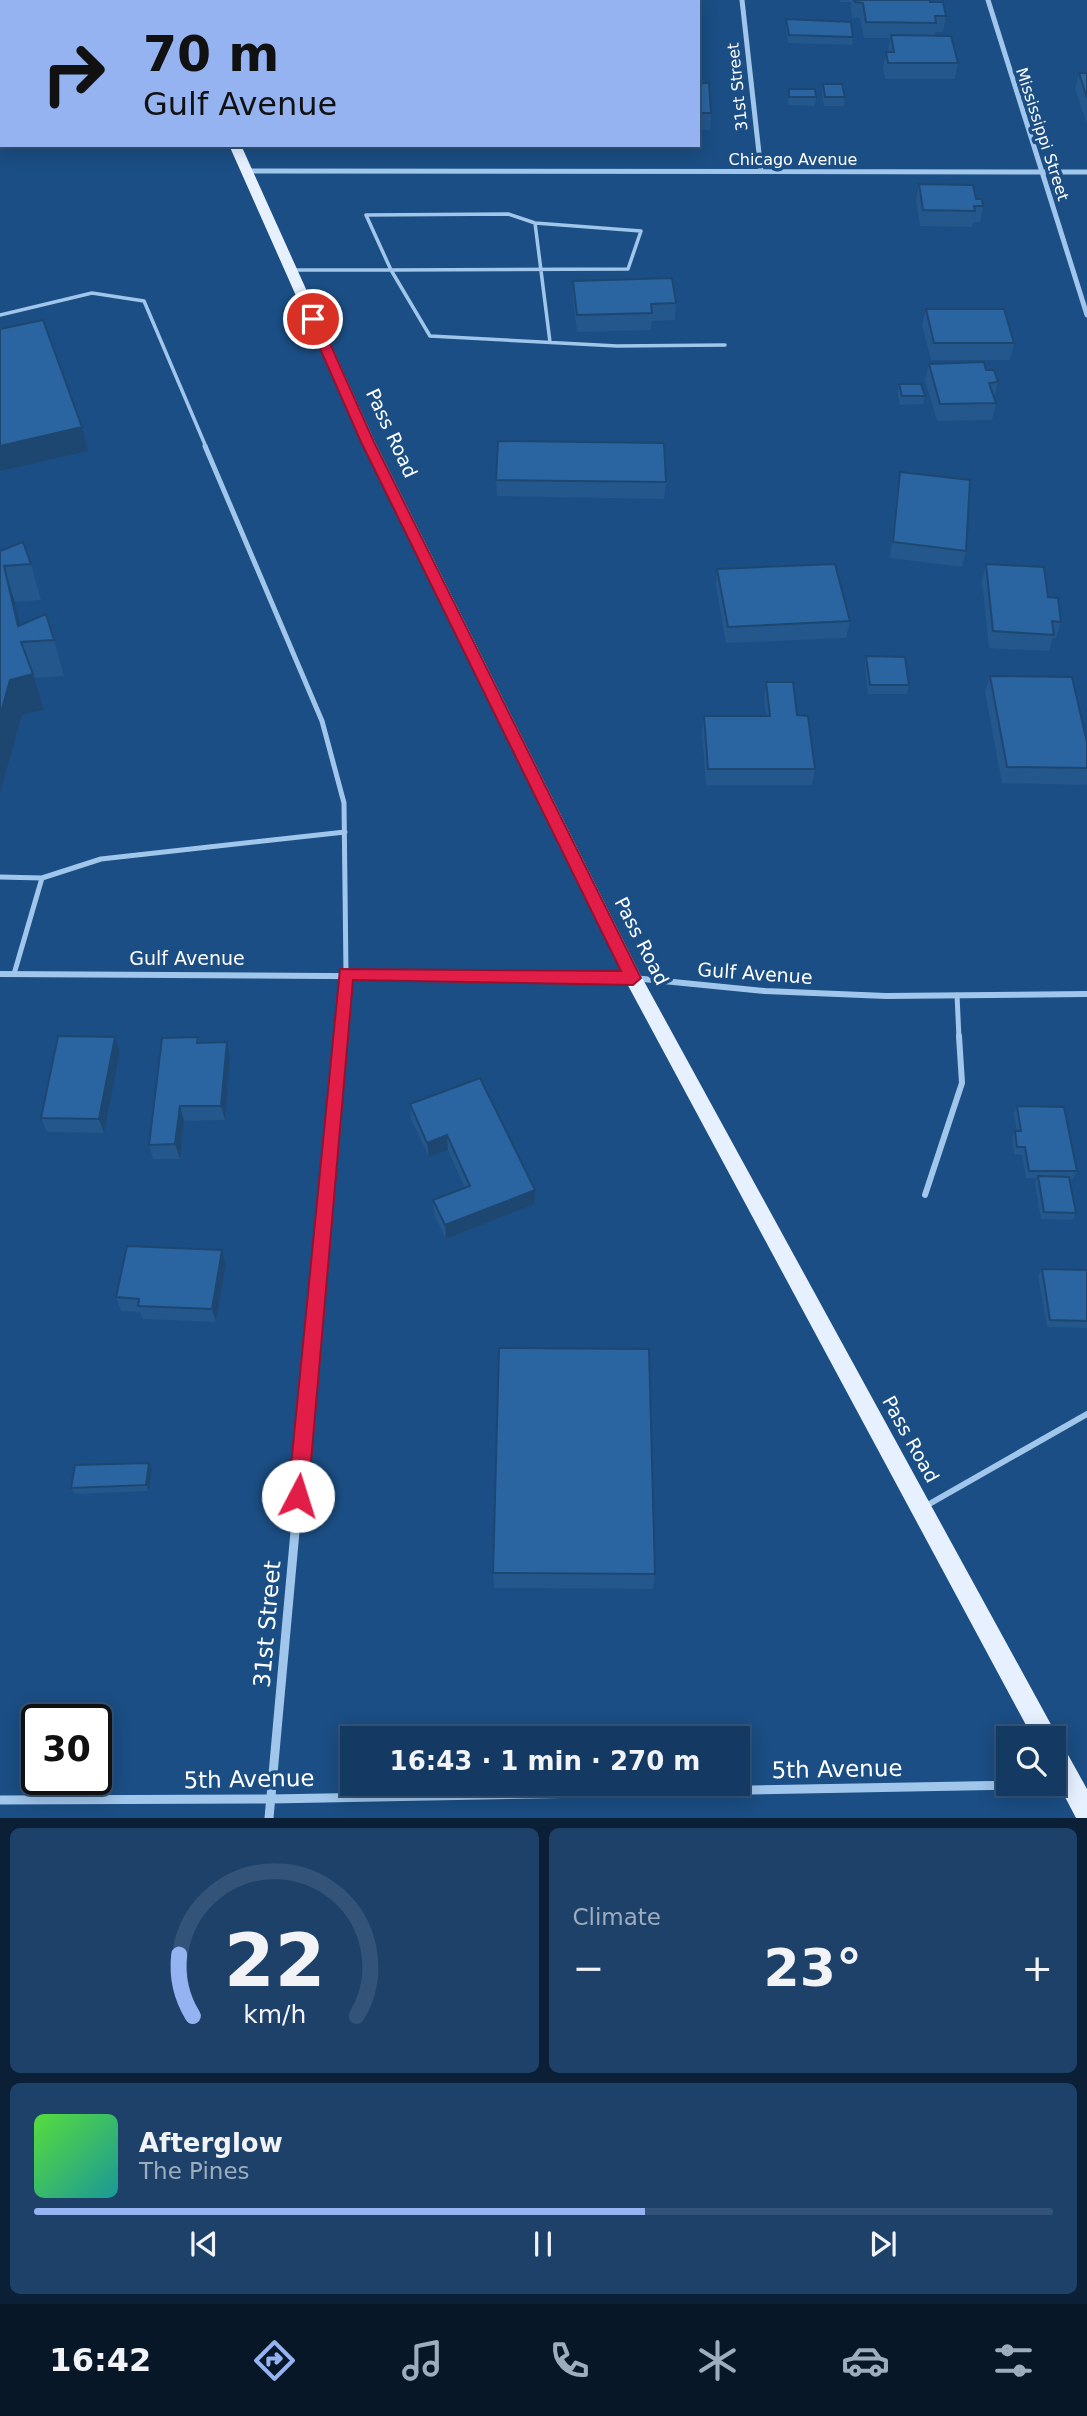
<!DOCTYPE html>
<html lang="en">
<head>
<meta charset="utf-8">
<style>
  body { margin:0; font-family:"DejaVu Sans",sans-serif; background:#1d4169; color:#f1f3f6; height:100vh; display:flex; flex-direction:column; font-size:26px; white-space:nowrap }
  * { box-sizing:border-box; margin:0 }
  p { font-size:23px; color:#9dadbe }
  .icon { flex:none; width:38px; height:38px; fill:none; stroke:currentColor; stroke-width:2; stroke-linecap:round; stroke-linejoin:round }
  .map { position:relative; height:1818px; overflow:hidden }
  .side { display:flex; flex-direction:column; gap:10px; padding:10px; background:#0b2036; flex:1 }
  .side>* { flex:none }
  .hud { position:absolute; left:0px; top:0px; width:700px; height:147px; box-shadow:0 4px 18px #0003,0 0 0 2px #335478; background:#95b2f1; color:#111; overflow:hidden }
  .controls { position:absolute; left:996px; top:1726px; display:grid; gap:14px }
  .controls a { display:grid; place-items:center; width:70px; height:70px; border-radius:0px; background:#143a63; box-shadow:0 4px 18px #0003,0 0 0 2px #335478; font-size:35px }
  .speed { position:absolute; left:21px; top:1704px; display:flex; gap:14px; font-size:35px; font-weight:700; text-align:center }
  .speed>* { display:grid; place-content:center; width:91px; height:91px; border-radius:50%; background:#143a63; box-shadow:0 4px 18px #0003,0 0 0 2px #335478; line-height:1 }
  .speed .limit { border:4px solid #111; border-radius:10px; background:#fff; color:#111 }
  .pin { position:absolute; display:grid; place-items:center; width:60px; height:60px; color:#fff; margin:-30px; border:4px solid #fff; border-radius:50%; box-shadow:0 2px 7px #0007 }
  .me { position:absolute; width:77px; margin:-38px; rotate:5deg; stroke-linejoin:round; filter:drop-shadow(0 0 5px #0008) }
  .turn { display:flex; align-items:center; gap:24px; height:147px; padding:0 28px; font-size:32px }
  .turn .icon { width:91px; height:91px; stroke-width:2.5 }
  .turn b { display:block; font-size:49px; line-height:60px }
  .big { font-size:52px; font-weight:800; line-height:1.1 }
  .side .widget { flex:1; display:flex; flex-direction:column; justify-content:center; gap:10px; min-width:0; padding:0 24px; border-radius:10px; background:#1d4169 }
  .side .dial { align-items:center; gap:0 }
  .dial svg { height:182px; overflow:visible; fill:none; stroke:#335478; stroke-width:7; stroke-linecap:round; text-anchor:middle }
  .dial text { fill:#f1f3f6; stroke:none }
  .song { display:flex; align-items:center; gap:21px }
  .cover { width:84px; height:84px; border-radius:10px; background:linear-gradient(135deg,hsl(110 70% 55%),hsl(180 70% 35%)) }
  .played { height:7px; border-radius:4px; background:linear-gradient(90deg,#95b2f1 60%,#335478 60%) }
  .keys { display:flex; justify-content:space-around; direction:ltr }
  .heat { display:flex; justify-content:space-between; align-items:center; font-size:38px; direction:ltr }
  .side .tiles { flex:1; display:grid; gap:10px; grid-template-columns:1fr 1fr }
  .widget:last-child { grid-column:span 2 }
  .trip { position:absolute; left:340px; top:1726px; width:410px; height:70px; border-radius:0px; background:#143a63; box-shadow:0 4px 18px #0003,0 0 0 2px #335478; font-weight:800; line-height:70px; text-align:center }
  .menu { display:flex; height:112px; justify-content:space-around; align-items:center; background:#081728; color:#9dadbe }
  .menu .icon { width:49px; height:49px }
  .menu .on { color:#95b2f1 }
  .menu b { font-size:32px; color:#f1f3f6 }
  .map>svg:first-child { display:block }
</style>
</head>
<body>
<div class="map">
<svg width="1087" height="1818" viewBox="0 0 1087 1818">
  <rect width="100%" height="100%" fill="#1b4e84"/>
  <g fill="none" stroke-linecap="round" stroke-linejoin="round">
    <path stroke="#a1c6eb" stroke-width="3.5" d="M508,214l27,9 106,8 -13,38 -237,1 -25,-55z
      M535,223l15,119
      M291,270h100
      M391,270l39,66 187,10 108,-1
      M0,315l92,-22 52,8 62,146"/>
    <path stroke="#a1c6eb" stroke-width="5" d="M205,446l117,275 22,82 2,171
      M0,877l42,1
      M14,974l28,-96 59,-19 244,-27
      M957,995l2,43"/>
    <path stroke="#a1c6eb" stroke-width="6" d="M925,1195l37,-112 -3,-47
      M924,1507l163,-93"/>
    <path stroke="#a1c6eb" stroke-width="5" d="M742,0l19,171
      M988,0l99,315
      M246,171l841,1"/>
    <path stroke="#a1c6eb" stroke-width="6" d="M0,974l633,4 132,13 121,5 201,-2
      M340,1038l6,-64"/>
    <path stroke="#a1c6eb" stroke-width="9" d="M0,1800l271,-1 794,-15
      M269,1818l71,-782"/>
    <path fill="#e6f0ff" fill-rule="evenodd" d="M164,0h10l1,2h-10z
      M229,145h12l134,297 265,532 414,756 3,11 5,3 25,45v29h-11l-22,-42v-38h-21l-409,-760 -263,-536z"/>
  </g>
  <path fill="#24578b" d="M349,0h177v2h-177z
    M840,0h90v2l16,14 -3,16h-8l-1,4 24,27 -3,16h-70l-2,-11 3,-16h2l2,-14h-26l-4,-20h-8l-1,-10v-6h-11z
    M786,19l67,18 -1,8 -64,-2 -2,-15z
    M1079,73h8v51l-12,-35z
    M698,83l13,30 -1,17 -12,-1z
    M823,84l22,13 -1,9h-20l-2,-14z
    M789,89l27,8 -1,9 -27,-1z
    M919,184l57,15 7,7 -3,16h-7l-1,5 -52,-1 -4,-26z
    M573,281l103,22 -1,17 -23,1 -1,9 -74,2 -4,-34z
    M926,309l88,34 -4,17h-79l-9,-35z
    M929,364l57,6 12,12 -4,16 2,5 -4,17 -55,1 -12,-41z
    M899,384l26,12 -2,8 -23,1 -2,-12z
    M900,472l66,79 -4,16 -72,-9 7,-69z
    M496,480l170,2 -2,17 -167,-3z
    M0,551l31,13 10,36 -26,2 5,23 34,15 10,36 -30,2 10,32 -22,5 -22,79z
    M986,564l62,33 13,25 -5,16h-3l-4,13 -60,-3 -7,-67z
    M717,569l133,52 -4,17 -120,5 -10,-57z
    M866,656l43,29 -2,9h-39l-3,-29z
    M990,676l97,66v43l-85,-2 -17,-91z
    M766,682l31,33 18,54 -3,16h-106l-4,-53 2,-16h62l-2,-17z
    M198,1037l2,6 30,14 -5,63 -41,1 -4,38h-27l-4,-14z
    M120,1052l-16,81 -57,-1 -6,-14z
    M410,1104l125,100 -89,35 -12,-25 -1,-14 32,-12 -17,-38 -19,7 -18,-38z
    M1017,1106l60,65 -4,8h-3l6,34 -3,7 -32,-1 -6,-35 2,-6h-11l-4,-23 -8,-1 -2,-16 3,-7h2l-3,-17z
    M222,1250l4,14 -10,58 -73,-3 -3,-7 -19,-1 -5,-14z
    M1042,1269l45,1v58l-40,-1 -9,-51z
    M152,1469l-3,22 -74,3 -4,-6z
    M493,1573l162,1 -2,15 -159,-1z"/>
  <path fill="#1d4771" d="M82,427l6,24 -88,20v-25z
    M5,572l10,30 9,40 -6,-16z
    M33,674l11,36 -22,5 -22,79v-78l10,-36z
    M115,1037l5,15 -16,81 -5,-14z
    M227,1042l3,15 -5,63 -4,-14z
    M180,1106l4,15 -4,38 -5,-15z
    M447,1135l1,15 -19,7 -2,-14z
    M535,1190v14l-89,35 -1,-14z
    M222,1250l4,14 -10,58 -4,-13z
    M149,1463l3,6 -3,22 -3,-6z"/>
  <path fill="#2a65a2" stroke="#1d4771" stroke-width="2" d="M854,0h76v2h13l3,14h-11l1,7 -70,-1 -3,-19 -8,-1z
    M786,19l65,3 2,15 -64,-2z
    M891,35l60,1 7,27h-70l-2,-11h8z
    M1079,73h8v25z
    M698,83h11l2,30h-13z
    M823,84h19l3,13h-20z
    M789,89h26l1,8h-27z
    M919,184l54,1 3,14h6l1,7h-9l1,5 -52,-1z
    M672,278l4,25 -25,1 1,9 -75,2 -4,-34z
    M926,309h78l10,34h-80z
    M43,320l39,107 -82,19v-117z
    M984,362l2,8h8l4,12 -9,1 7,20 -56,1 -11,-40z
    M899,384h22l4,12h-23z
    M498,441l166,2 2,39 -170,-2z
    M900,472l70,8 -4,71 -73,-9z
    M23,542l8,22 -27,2 14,60 28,-12 8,26 -33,2 12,32 -23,6 -10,36v-165z
    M835,564l15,57 -122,6 -11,-58z
    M986,564l58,3 4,30 10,1 3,24 -9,-1 2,14 -61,-4z
    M866,656l39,1 4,28h-39z
    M990,676l82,1 15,65v26l-80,-1z
    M766,682h27l4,33 11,1 7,53h-107l-4,-53h66z
    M58,1036l57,1 -16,82 -58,-1z
    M198,1037l-1,6 30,-1 -6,64h-41l-5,38 -26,1 13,-107z
    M480,1078l55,112 -90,35 -12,-25 37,-14 -23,-51 -20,8 -17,-39z
    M1017,1106l47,1 13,64h-48l-4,-24h-8l-2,-16h6z
    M1038,1176l31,1 7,36 -32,-1z
    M127,1246l95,4 -10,59 -74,-3 1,-7 -23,-2z
    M1042,1269l45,1v51l-37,-1z
    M499,1348l150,1 6,225 -162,-1z
    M149,1463l-3,22 -75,3 4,-23z"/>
  <path fill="#e11d48" stroke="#92132f" stroke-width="2" d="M313,316l6,3 55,123 267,536 -8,7 -280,-5 -45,516 -3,7 -7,3 -7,-3 -3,-7 52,-527 281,2 -260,-529 -54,-123z"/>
  <g text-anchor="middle" stroke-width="7" stroke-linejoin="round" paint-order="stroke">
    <g font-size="16" fill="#fff" stroke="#1b4e84">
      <text transform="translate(737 87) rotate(-96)" y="6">31st Street</text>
      <text transform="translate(1043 134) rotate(72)" y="6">Mississippi Street</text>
      <text x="793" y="165">Chicago Avenue</text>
    </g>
    <g font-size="19" fill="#fff" stroke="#1b4e84">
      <text transform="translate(392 433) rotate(65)" y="7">Pass Road</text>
      <text transform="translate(642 941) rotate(63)" y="7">Pass Road</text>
      <text x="187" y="965">Gulf Avenue</text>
      <text transform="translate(755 973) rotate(4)" y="7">Gulf Avenue</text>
      <text transform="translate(911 1439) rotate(61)" y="7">Pass Road</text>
    </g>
    <g font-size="23" fill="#fff" stroke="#1b4e84">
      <text transform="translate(267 1624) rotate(-85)" y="8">31st Street</text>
      <text transform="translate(837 1769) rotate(-1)" y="8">5th Avenue</text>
      <text transform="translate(249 1779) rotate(-1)" y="8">5th Avenue</text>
    </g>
  </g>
</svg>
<div class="controls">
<a><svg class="icon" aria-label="search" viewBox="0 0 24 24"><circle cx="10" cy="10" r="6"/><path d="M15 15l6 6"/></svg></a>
</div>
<div class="speed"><div class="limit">30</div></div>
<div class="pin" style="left:313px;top:319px;background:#d93025"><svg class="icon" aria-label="arrive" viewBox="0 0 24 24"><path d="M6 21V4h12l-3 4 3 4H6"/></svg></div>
<svg class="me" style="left:298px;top:1496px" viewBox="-20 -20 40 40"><circle r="19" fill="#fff"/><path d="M0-13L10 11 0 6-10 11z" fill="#e11d48"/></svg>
<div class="trip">16:43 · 1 min · 270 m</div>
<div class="hud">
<div class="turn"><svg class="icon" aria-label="right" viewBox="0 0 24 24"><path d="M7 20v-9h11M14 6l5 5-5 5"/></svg><div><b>70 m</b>Gulf Avenue</div></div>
</div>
</div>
<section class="side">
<div class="tiles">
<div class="widget dial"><svg viewBox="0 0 100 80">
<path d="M14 69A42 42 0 1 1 86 69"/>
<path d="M14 69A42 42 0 0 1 8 42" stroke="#95b2f1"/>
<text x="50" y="56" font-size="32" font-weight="700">22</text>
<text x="50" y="72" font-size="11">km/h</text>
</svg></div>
<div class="widget"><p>Climate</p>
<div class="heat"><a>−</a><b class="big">23°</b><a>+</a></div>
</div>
<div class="widget">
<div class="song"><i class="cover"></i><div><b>Afterglow</b><p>The Pines</p></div></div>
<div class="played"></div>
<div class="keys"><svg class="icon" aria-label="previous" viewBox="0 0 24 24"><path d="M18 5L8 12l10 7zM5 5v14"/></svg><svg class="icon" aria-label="pause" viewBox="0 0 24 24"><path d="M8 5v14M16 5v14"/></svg><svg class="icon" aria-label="next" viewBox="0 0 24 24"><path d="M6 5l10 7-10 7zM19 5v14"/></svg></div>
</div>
</div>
</section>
<nav class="menu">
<b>16:42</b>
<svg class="icon on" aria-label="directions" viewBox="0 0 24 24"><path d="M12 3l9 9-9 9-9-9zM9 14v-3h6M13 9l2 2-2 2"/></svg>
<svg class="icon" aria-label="music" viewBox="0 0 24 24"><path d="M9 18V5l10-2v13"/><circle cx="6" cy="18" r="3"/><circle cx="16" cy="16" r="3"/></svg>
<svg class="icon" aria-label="phone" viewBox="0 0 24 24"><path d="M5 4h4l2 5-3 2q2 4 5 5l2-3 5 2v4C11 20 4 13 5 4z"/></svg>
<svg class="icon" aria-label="climate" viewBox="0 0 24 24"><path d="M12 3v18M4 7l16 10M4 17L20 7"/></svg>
<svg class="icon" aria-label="car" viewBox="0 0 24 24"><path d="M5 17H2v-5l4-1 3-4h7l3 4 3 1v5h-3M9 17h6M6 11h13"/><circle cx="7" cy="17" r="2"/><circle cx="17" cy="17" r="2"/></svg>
<svg class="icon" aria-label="filters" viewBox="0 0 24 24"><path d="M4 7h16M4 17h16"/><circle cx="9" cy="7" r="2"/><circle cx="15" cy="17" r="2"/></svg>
</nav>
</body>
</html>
